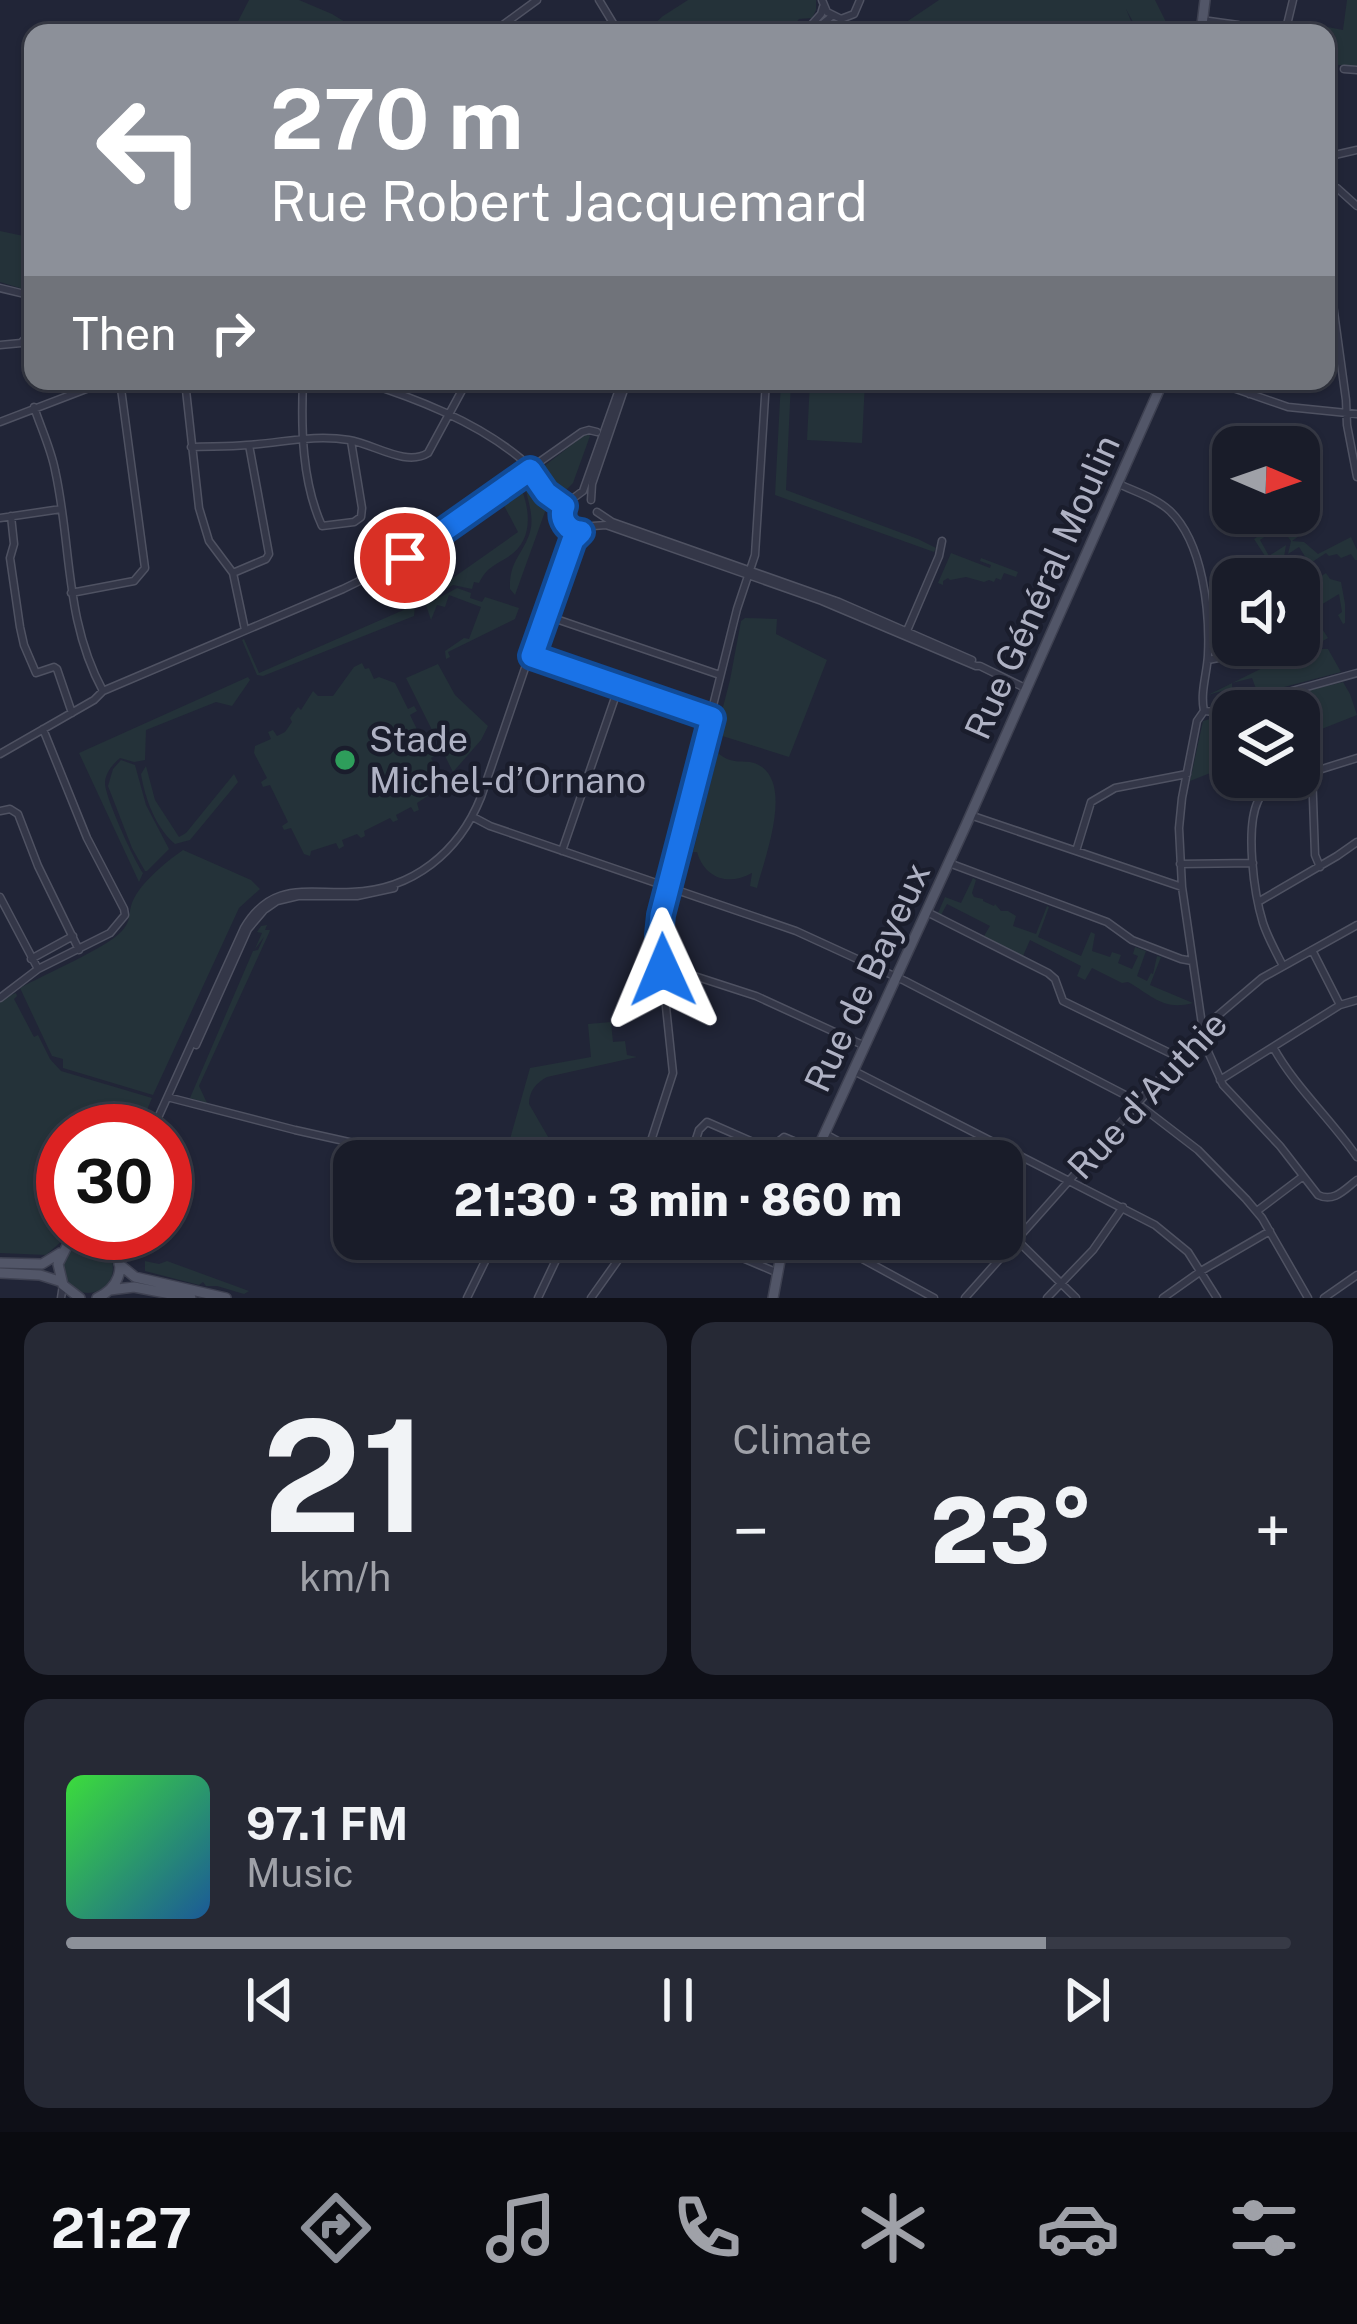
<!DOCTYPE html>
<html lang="en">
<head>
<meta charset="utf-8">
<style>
  body { margin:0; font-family:"Public Sans",sans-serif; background:#262935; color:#f1f3f6; height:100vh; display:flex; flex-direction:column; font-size:45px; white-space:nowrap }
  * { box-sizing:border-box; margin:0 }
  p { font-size:39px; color:#9fa1a8 }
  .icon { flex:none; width:66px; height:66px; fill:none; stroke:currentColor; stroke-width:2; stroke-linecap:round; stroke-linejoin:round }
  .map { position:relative; height:1298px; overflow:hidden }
  .drawer { display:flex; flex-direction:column; gap:24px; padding:24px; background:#0e0f17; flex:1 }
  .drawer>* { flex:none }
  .hud { position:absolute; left:24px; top:24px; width:1311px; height:366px; border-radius:24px; box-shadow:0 3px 9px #0004,0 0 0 3px #373a46; background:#8c9099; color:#fff; overflow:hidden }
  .needle { width:78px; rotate:92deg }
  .tools { position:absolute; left:1212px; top:426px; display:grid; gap:24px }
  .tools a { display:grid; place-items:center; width:108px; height:108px; border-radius:24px; background:#191c29; box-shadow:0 3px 9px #0004,0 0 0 3px #373a46; font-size:60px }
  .speed { position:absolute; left:36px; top:1104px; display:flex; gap:24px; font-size:60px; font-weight:700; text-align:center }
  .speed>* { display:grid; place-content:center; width:156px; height:156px; border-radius:50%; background:#191c29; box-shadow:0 3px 9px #0004,0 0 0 3px #373a46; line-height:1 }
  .speed .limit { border:18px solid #d22; background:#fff; color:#111 }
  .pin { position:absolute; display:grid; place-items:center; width:102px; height:102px; color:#fff; margin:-51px; border:6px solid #fff; border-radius:50%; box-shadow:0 3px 12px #0007 }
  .me { position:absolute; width:132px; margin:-66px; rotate:359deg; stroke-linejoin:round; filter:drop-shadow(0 0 9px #0008) }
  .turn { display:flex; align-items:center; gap:42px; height:252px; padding:0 48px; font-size:54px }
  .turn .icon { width:156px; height:156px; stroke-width:2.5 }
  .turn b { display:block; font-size:84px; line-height:102px }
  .then { display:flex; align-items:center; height:114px; padding:0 48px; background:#0003; gap:24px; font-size:45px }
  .big { font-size:90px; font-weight:800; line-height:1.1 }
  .drawer .card { flex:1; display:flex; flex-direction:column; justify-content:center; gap:18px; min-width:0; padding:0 42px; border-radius:24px; background:#262935 }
  .drawer .dial { align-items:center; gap:0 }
  .dial b { font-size:156px; line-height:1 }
  .song { display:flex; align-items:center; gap:36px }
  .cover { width:144px; height:144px; border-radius:18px; background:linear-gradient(135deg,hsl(120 70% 55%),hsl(210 70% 35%)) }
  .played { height:12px; border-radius:6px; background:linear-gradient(90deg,#8c9099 80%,#373a46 80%) }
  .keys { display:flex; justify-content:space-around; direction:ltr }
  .heat { display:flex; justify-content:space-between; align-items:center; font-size:66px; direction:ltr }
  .drawer .tiles { flex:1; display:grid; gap:24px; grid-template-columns:1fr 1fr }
  .card:last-child { grid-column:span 2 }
  .trip { position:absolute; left:333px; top:1140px; width:690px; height:120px; border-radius:24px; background:#191c29; box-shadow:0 3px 9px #0004,0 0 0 3px #373a46; font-weight:800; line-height:120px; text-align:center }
  .tabs { display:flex; height:192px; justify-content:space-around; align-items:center; background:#0a0b10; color:#9fa1a8 }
  .tabs .icon { width:84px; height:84px }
  .tabs .selected { color:#8c9099 }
  .tabs b { font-size:54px; color:#f1f3f6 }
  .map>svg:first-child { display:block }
</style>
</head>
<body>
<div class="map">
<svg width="1357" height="1298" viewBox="0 0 1357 1298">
  <rect width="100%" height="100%" fill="#212537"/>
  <path fill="#243239" d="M249,0h50l33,14 31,19h-131z
    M688,0h128v10l-4,8 -13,1 -11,14h-144l19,-17z
    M939,0h216l12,24 -16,9h-12l-13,-24 10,24h-246z
    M1347,0h10v67l-26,-3 4,-29 -46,-2 2,-6 20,3 1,-6 31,6z
    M0,231l33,7v54l-33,-10z
    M781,381h10l-5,109 132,49 18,9 -2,4 -159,-57z
    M810,381h55l-3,62 -55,-3z
    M587,433l3,3 -17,47 -6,6 -11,-2 -13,-20z
    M519,483c11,24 16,57 -11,74 -14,9 -21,10 -29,26l-5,-1 -2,7 -19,-4 -29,18 -1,-4 95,-67 -18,-34z
    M534,485l12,24 -31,86 -5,-6c-1,-29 13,-34 20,-57 4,-14 -1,-28 -4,-41z
    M1284,519l-6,7 6,9 -3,2 -7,-7 -14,10 9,16 17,-11 -2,12 -7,8 5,9 24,-16 -7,-11 -11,7 3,-13 -3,-4 13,-8 2,4 -11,8 12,1 14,12 33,-17 6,13v10h-2l-4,-6 -10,4 -4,-4 -8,2 -3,-3 -40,26h-6l-26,-40z
    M951,553l39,15 1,-3 -11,-4 1,-3 37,14 -2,5 -12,-4 -3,7 -5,-2 -2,4 -5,-2 -5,2 -18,-5 -16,3 -2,-2 -5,3v4l-5,-2z
    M1326,573l4,6 11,3 4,22v19l-2,1 -5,-9 4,-3 -3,-18 -28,17 17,27 -9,5 3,6h6l13,23 -83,22 -6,-16 -20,5v5l-24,7 109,-54 -18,-31v-5l13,-8 -9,-9z
    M457,588l14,5 -1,5 12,4 3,-5 34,11 -4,11 -67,33 2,5 -4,2 -1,-8 19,-13 5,1 12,-32 -32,-12 -4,12 -8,-2 -6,15 -5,-15z
    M415,605l-1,11 -151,60 -6,-1 -15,-35 2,-1 15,34z
    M745,618l32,1 -1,15 51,26 -38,97 -73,-23 14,-54 11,-59z
    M362,663l3,6 4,-1 5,11 5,-2 16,6 13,26 6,-3 3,5 -7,4 18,37 7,-3 3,5 -7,4 14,26 -3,6 -4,-1 -21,14 2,7 -5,2 -3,-5 -15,8 2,5 -5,2 -3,-4 -26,13 1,5 -4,2 -4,-4 -15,6 2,6 -5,3 -3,-6 -25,8 -1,5 -6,-2 -13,-26 -7,2 -2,-4 6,-4 -18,-37 -7,2 -2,-5 6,-4 -13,-25 1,-7 16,-7 -3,-7 5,-2 4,6 8,-4 7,-10 -2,-4 8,-11 3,3 12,-19 5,5h15l21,-29z
    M438,664l17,31 33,31 -7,14 -28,32 -47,-94z
    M248,677l2,3 -18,26 -16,-4 -70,28 -1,30 -11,2 -14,-4c-7,6 -14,14 -15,24 -1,13 29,78 38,91l-4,9 -60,-129z
    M1343,682l7,12 7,21 -58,23v-27h-61l23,-7 2,3v-5l44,-12 2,3 1,-3z
    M1233,712v52l-43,17 13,-60z
    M718,753c17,15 29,3 44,14 30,22 2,92 -5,121l-7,-2 2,-13c-23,13 -47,6 -55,-21h-4z
    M121,760l14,5 11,40 23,44 -22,22h-2l-13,-23 -24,-62 5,-17z
    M146,766l9,34 24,37 7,-4 48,-59 4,8 -48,58 -15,4c-19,-16 -30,-45 -34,-70z
    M183,850l68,30 9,9 -21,19 -86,187 -90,-27v-9l-11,-3 -32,-68c23,-13 86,-40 101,-56 10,-11 7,-14 10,-26 6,-21 35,-44 52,-56z
    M973,878l3,2 -4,13 2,4 9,2v2l11,5 1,-2 6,7h7l8,5 -3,10 23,8 11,-28 2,1 -11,30 43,19 10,-24 4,2 -3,17 18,6 2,-5 9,3 -3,8 14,6 6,-13 -5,-2 2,-7 11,4 -9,25 10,5 4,-8 2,1 4,-18 4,1 -11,28 43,18c-30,8 -40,-7 -65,-21l-6,1 -30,-15 -7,12 -8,-4 4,-10 -51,-26 -7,16 -39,-20 6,-10 -43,-22 -6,11 -3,-2 7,-16 16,6z
    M267,925l-2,5h5l-1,3 -70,153 8,17 -17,-5 63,-147 5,-1 6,-13 -9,12 7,-16 -5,-1 4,-6z
    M16,993l1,3 -3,3 20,38 4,-2 12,24 11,12 91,27 -14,33h-75v102h8l-25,22 -46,-2v-254z
    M611,1022l2,20 12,-1 2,14 10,2 -90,20c-11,6 -18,14 -18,27l33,57h-12l-9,-16 -31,-6 20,-71 61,-11 -3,-33z
    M63 1268a25 25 0 1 1 50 0a25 25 0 1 1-50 0Z
    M145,1261l14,3 8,-3 82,30 -5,3 -27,-8h-11l-3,-4 -4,3 -54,-14z"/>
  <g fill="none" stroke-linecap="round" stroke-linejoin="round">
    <defs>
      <path id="minor" d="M599,0l20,33
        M822,0l5,12 14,7 13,-5 6,-14
        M1202,20l36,5 20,8
        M492,33l45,-33
        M804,33l17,-19 2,-7
        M811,33l21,-17
        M1285,33l8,-33
        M1344,69l13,1
        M1326,157l31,-7
        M1326,185l11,3 20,18
        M1326,253l20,147 1,25 10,52
        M0,288l33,8
        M0,345l21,-2 10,-10 2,-35
        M185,381l14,127 10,33 24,32 12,57
        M303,381c-2,48 -1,101 19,145l32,-4 7,-5 1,-9 -11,-67
        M361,381c54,17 114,40 159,77 18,15 23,34 44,47
        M1213,381l75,26 69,7
        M1249,394l4,-13
        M34,407c7,21 17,42 21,63 17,76 9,149 48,221
        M0,422l107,-41
        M191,447c18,-1 37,0 56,-2 35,-2 66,-11 102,-5 25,4 57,27 79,13l39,-72
        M1119,484c17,8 37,14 51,27 33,32 40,100 38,144 -1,19 -8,37 -4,56l-7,10 -15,77 -3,30 3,59 23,158 18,40 57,61 38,49c16,8 27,-6 39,-15
        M591,500l1,-16 35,-103
        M564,505l19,-14 39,-110
        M597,512l15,10 227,80 133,58
        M11,516l3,28 -4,14 10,69 4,18 12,28 18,-6 3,2 15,44
        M0,518l61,-9
        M593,526l13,-1 216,76 154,65h4l45,22
        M570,548l5,-11 6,-6
        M233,573l33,-14 3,-5 -20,-109
        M71,593l63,-12 11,-13 -25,-187
        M559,620l158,54
        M906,633l33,-77 3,-15
        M529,655l183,63
        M1208,660l10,-2 26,-13
        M1204,711l12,1 141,-39
        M0,754l94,-54 9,-9 240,-102 53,-26 186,-131 7,-2 8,2
        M1312,771l3,84 5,12
        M1299,773l23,-4 35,-11
        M0,811l10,-2 8,5 20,52 41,84
        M970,815l212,72
        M473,817l17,9 306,105 109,50 224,116 69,53 48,49 16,19 46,80
        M562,851l57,-165
        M1076,851l15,-49 24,-14 72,-14
        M949,863l158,59 25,18 49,19 11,2
        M1180,864l73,-1
        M0,897l38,72
        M1258,902l79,-46 20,-14
        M927,912l121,61 7,6 8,22 115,56
        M1312,950l28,55 17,-5
        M31,959l42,-23
        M1283,966c-7,-14 -15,-28 -20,-43 -9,-29 -18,-95 -5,-122 6,-13 17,-19 29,-24
        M663,970l16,1 77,25 109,50
        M0,998l38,-29 72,-36 15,-18 -1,-6 -37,-71 -44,-109
        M196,1045l52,-116 16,-19 13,-9 21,-5h59l37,-8
        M1273,1047c22,40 58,72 84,110
        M854,1071l301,154 33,27 29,46
        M1220,1080l120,-75
        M171,1098l124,32 139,31
        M152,1131l92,-203c28,-47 62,-34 108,-36 61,-2 107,-40 129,-95l87,-255c2,-14 -9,-23 -4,-37
        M825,1134l49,27
        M650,1144l23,-71 -13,-123 1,-35 76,-306 18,-54 11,-174
        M650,1144l38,17
        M639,1149l11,-5
        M689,1161l10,-31 8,-8 62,27 15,-12 33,14
        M1257,1211l45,-34
        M1002,1231l18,12 56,55
        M698,1239l80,34
        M826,1239l108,59
        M61,1298l2,-13
        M467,1298l29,-59
        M538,1298l28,-59
        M591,1298l42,-59
        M965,1298l244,-275 53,-45 95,-53
        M1047,1298l46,-48 30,-43
        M1163,1298l38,-27 69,-40
        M1324,1298l33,-23"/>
      <path id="major" d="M1201,33l4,-33
        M812,1161l154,-336 197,-444
        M0,1263l42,1 18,-11
        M119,1264l16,13 91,21
        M0,1273l40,2 19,6
        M110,1290l24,-3 57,11
        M80,1298l-17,-13 -5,-21 10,-20c44,-26 75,33 29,54
        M773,1298l11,-59"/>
    </defs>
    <use href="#minor" stroke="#4f5262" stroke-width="9"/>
    <use href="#major" stroke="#3e4151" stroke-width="12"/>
    <use href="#minor" stroke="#343748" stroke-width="6"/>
    <use href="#major" stroke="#525668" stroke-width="9"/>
  </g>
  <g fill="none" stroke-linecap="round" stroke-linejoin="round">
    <defs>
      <path id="route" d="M405,558l125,-88 16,23 18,13c-5,13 3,25 17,26l-8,8 -41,116 180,62 -51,197 -2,20 4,35"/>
    </defs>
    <use href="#route" stroke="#114b97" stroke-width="30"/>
    <use href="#route" stroke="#1a73e8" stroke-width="21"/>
  </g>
  <circle fill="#2e9e5b" stroke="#1a1d2c" stroke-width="4.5" cx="345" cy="760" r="12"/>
  <g text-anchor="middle" stroke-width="9" stroke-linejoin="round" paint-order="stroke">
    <g font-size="36" fill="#afb2c4" stroke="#1a1d2c">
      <text transform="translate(1042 587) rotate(-66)" y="13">Rue Général Moulin</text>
      <text transform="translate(867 977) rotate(-65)" y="13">Rue de Bayeux</text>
      <text transform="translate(1147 1095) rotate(-47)" y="13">Rue d'Authie</text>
    </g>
    <g font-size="36" fill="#afb2c4" stroke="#1a1d2c" text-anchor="start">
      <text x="369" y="752">Stade<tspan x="369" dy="41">Michel-d’Ornano</tspan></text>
    </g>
  </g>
</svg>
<div class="tools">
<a><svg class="needle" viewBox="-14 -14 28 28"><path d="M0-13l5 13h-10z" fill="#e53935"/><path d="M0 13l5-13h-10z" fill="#9fa1a8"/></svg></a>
<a><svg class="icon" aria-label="sound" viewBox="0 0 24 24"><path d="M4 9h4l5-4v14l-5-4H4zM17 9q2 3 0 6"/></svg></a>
<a><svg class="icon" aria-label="layers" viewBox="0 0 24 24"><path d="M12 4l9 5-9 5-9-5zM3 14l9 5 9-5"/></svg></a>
</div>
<div class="speed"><div class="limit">30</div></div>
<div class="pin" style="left:405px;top:558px;background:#d93025"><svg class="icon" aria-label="arrive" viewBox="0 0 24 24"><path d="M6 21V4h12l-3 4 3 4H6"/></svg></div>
<svg class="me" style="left:663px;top:970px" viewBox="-20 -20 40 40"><path d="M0-17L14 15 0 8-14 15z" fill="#1a73e8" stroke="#fff" stroke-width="4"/></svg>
<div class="trip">21:30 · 3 min · 860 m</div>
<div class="hud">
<div class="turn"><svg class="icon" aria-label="left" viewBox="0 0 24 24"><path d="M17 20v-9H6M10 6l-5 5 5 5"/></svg><div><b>270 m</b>Rue Robert Jacquemard</div></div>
<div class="then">Then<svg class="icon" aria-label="right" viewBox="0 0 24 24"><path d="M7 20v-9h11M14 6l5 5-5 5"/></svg></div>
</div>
</div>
<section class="drawer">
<div class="tiles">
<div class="card dial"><b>21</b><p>km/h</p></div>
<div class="card"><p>Climate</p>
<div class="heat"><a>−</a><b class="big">23°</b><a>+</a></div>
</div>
<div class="card">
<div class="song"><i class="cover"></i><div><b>97.1 FM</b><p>Music</p></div></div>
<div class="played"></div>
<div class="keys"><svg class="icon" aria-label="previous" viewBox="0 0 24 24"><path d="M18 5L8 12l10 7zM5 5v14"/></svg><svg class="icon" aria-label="pause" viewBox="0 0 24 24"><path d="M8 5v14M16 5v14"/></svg><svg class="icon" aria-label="next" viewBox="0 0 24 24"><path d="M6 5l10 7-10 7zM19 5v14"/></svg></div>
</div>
</div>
</section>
<nav class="tabs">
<b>21:27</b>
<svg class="icon selected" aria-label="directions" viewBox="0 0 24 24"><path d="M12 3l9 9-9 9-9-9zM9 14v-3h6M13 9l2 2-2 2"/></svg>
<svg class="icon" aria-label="music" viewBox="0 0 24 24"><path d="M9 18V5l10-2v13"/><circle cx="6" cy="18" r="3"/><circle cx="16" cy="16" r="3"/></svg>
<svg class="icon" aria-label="phone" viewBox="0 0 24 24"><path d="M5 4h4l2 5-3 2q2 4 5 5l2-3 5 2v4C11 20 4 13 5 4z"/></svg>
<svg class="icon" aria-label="climate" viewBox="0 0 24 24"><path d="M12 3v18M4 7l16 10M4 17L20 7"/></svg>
<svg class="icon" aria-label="car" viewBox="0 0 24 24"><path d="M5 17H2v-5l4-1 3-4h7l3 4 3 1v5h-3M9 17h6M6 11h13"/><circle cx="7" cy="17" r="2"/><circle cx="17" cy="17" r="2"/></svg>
<svg class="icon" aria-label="filters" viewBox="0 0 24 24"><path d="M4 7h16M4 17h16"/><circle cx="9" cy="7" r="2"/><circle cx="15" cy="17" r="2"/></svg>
</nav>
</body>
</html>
